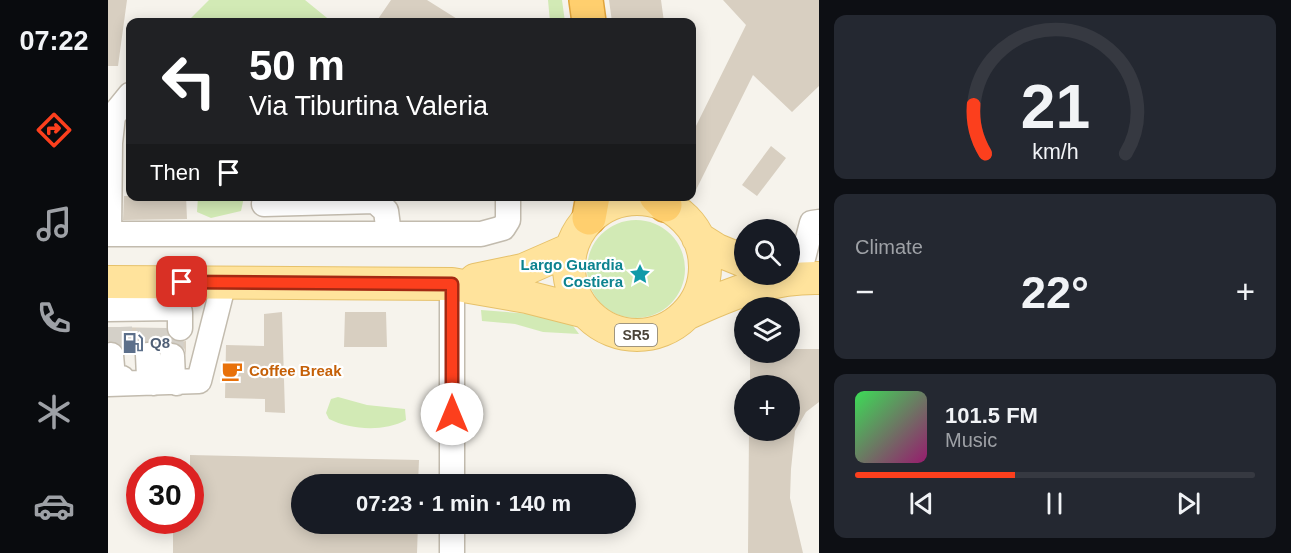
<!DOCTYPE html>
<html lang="en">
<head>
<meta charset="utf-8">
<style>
  body { margin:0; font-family:Helvetica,sans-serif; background:#242831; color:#f1f3f6; height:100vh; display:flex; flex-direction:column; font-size:22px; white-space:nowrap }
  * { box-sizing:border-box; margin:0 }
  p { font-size:20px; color:#9ea1a6 }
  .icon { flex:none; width:33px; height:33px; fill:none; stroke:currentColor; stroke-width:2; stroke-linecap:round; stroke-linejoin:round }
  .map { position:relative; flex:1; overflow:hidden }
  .details { display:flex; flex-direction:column; gap:15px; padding:15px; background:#0d0f14; width:472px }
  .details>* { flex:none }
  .banner { position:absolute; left:18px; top:18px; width:570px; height:183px; border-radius:12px; box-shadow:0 3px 15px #0003; background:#202124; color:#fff; overflow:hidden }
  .tools { position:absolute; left:626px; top:219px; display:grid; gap:12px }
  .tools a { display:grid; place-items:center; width:66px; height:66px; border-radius:50%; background:#171b24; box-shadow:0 3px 15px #0003; font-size:30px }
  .speed { position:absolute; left:18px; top:456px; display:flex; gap:12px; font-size:30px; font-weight:700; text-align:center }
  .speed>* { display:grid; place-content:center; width:78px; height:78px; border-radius:50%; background:#171b24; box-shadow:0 3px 15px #0003; line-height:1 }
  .speed .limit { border:9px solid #d22; background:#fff; color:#111 }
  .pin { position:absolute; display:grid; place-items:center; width:51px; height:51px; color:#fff; margin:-26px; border-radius:12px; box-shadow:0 3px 9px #0006 }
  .me { position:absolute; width:66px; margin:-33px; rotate:0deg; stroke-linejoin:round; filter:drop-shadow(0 0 4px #0008) }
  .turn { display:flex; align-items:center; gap:21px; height:126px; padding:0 24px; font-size:27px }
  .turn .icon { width:78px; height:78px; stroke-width:2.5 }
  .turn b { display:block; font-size:42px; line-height:51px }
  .then { display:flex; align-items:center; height:57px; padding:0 24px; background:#0003; gap:12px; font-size:22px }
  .big { font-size:45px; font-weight:800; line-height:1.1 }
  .details .widget { flex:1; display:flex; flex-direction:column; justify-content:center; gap:9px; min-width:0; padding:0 21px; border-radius:12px; background:#242831 }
  .details .dial { align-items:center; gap:0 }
  .dial svg { height:156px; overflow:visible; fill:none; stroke:#363941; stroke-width:7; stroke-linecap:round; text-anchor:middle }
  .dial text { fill:#f1f3f6; stroke:none }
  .song { display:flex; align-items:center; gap:18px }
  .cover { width:72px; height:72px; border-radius:9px; background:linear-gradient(135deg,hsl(130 70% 55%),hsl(320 70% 35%)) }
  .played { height:6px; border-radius:3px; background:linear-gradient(90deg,#fc3f1d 40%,#363941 40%) }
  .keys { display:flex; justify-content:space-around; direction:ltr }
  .heat { display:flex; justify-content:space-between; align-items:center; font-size:33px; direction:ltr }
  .trip { position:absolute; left:183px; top:474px; width:345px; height:60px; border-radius:30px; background:#171b24; box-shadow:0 3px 15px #0003; font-weight:800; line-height:60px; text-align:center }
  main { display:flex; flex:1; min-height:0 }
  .menu { display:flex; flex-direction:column; width:108px; justify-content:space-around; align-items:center; background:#090b0e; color:#9ea1a6 }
  .menu .icon { width:42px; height:42px }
  .menu .on { color:#fc3f1d }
  .menu b { font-size:27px; color:#f1f3f6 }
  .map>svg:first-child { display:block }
</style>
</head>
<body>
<main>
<nav class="menu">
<b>07:22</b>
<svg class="icon on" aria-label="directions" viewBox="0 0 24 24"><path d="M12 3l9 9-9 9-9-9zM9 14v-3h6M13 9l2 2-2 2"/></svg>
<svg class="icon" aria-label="music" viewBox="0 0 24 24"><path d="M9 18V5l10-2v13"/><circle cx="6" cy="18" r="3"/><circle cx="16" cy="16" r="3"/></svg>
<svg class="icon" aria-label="phone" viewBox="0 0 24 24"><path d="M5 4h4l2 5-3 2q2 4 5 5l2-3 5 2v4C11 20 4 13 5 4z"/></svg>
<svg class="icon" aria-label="climate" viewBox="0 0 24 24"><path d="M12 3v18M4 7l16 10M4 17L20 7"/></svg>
<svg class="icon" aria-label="car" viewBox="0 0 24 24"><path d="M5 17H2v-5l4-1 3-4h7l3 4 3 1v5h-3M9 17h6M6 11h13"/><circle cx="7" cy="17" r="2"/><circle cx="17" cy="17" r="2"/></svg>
</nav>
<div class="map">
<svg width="711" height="553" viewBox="0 0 711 553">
  <rect width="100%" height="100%" fill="#f6f3ec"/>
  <path fill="#d2eab5" d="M101,0h96l27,22h-145z
    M440,0h14l3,22h-15z
    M90,197v-1l46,1 -3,14 -30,7 -14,-6z
    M479 269a49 49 0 1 1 98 0a49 49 0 1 1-98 0Z
    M373,310l63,5 24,4 11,15 -36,-2 -28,-8 -33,-3z
    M230,397l29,8 38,4 1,11c-22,12 -55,10 -77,-1l-3,-6 5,-14z"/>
  <path fill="#d8cfc1" d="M0,0h19l-9,66h-10z
    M283,0h36l35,22h-86z
    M501,0h52l3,22h-52z
    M615,0h96v86l-27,26 -39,-37 -61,123v-64l54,-109z
    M663,146l15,12 -29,38 -15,-11z
    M16,196h62l1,23 -64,1z
    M174,312l3,101 -20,-1v-13l-40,-1 1,-53 38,1v-32z
    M237,312h41l1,35h-43z
    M0,327l58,1 6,12 7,2 7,-1v14l-2,-7 -6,-5 -7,-1 -11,6 -5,-5 -7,-2 -8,2 -6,12h-9l-2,-8 -5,-5 -10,-1z
    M681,349h30v53l-13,10 -11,19 -4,38 -1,29 13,55h-55l1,-123h40v-44h-39v-34h39z
    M82,455l229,5 -1,24h-116v40h116l-1,29h-244v-33h17z"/>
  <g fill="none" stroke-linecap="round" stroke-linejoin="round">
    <path stroke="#d4d0c8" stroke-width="24" stroke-dasharray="24 12" stroke-linecap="butt" d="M12,327l1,28
      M40,328v27
      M63,328l1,28"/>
    <defs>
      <path id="minor" d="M156,204l111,-3 11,10 3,23
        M0,234h373l22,-6 5,-8v-24
        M1,234l1,-91 3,-27 17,-21
        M690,278l14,-55 7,-1
        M0,309l69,-1 3,4v16
        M3,355l2,23 5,5 4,-5
        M40,355l1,22 5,6
        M64,356l1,22 4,5
        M0,384l91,-3 25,-99
        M344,484v-200
        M344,524v29"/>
      <path id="major" d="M461 267a68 68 0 1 1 136 0a68 68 0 1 1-136 0Z
        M590,238l19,12 27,11
        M367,280l48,-10 48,-21
        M0,282l344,2 75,13 59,15
        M578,314c43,-20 84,-37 133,-36"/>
      <path id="highway" d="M478,0l3,22
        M548,196l9,9
        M481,218l4,-22"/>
    </defs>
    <use href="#minor" stroke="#c2bbae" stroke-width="27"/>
    <use href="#major" stroke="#e6c16a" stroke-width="34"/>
    <use href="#highway" stroke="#e0a43c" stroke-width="36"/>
    <use href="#minor" stroke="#fff" stroke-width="24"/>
    <use href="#major" stroke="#ffe39c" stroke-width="32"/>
    <use href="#highway" stroke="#ffcf6e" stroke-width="33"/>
  </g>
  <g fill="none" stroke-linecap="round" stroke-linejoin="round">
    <defs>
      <path id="route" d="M74,282l270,2v130"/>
    </defs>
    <use href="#route" stroke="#a42913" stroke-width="15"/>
    <use href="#route" stroke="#fc3f1d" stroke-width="10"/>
  </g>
  <defs>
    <symbol id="sight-bare" viewBox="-9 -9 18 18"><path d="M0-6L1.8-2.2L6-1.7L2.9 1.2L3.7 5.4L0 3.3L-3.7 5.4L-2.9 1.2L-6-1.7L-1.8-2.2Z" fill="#0f9aa8" stroke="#fff" stroke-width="2.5" paint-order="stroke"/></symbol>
    <symbol id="fuel-bare" viewBox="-9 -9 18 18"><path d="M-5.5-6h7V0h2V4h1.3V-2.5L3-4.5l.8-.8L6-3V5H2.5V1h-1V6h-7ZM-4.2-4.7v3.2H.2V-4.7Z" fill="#5c6f8a" stroke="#fff" stroke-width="2.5" paint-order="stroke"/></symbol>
    <symbol id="cafe-bare" viewBox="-9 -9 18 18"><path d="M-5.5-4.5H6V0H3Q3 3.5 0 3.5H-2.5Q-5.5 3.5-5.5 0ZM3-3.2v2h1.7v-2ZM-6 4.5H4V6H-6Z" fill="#e8710a" stroke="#fff" stroke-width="2.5" paint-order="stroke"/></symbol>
  </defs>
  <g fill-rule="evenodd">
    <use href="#sight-bare" x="517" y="259" width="30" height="30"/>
    <use href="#fuel-bare" x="10" y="328" width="30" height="30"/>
    <use href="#cafe-bare" x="109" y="356" width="30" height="30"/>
  </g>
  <g text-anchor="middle" stroke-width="4.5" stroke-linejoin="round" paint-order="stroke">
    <rect fill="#fff" stroke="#817c74" stroke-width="1.5" x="507" y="324" width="42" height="22" rx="4.5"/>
    <g font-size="14" font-weight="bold" fill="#4b4439">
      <text x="528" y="340">SR5</text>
    </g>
    <g font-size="15" font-weight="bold" fill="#0d838f" stroke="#fff" text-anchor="end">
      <text x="515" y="270">Largo Guardia<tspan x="515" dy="17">Costiera</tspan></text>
    </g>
    <g font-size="15" font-weight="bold" fill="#4e5e75" stroke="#fff" text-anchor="start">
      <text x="42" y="348">Q8</text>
    </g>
    <g font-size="15" font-weight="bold" fill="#c56008" stroke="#fff" text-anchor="start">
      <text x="141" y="376">Coffee Break</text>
    </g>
  </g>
</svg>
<div class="tools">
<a><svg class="icon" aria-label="search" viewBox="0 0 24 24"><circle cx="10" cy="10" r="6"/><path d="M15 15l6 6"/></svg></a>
<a><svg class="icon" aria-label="layers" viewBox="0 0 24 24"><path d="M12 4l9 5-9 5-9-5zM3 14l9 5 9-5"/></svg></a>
<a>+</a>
</div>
<div class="speed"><div class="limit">30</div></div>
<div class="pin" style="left:74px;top:282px;background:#d93025"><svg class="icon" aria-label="arrive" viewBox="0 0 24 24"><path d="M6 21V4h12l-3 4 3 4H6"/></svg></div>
<svg class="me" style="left:344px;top:414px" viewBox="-20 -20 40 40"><circle r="19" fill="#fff"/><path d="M0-13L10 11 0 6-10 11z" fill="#fc3f1d"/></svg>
<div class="trip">07:23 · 1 min · 140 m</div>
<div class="banner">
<div class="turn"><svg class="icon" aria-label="left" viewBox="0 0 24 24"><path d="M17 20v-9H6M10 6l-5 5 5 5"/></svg><div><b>50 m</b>Via Tiburtina Valeria</div></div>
<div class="then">Then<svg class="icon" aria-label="arrive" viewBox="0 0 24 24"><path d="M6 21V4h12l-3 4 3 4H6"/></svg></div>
</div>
</div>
<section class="details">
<div class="widget dial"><svg viewBox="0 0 100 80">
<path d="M14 69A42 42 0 1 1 86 69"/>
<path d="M14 69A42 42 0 0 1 8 44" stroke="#fc3f1d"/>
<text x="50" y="56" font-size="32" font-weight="700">21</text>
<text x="50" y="72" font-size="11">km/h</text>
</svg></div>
<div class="widget"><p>Climate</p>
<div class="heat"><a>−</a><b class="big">22°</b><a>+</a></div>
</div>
<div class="widget">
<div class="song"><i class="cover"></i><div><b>101.5 FM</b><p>Music</p></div></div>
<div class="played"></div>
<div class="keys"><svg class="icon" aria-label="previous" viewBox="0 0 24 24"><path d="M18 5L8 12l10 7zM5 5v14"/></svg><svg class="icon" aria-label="pause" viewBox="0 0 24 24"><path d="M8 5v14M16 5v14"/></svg><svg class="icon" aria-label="next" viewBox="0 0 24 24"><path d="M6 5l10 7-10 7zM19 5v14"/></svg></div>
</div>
</section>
</main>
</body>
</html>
